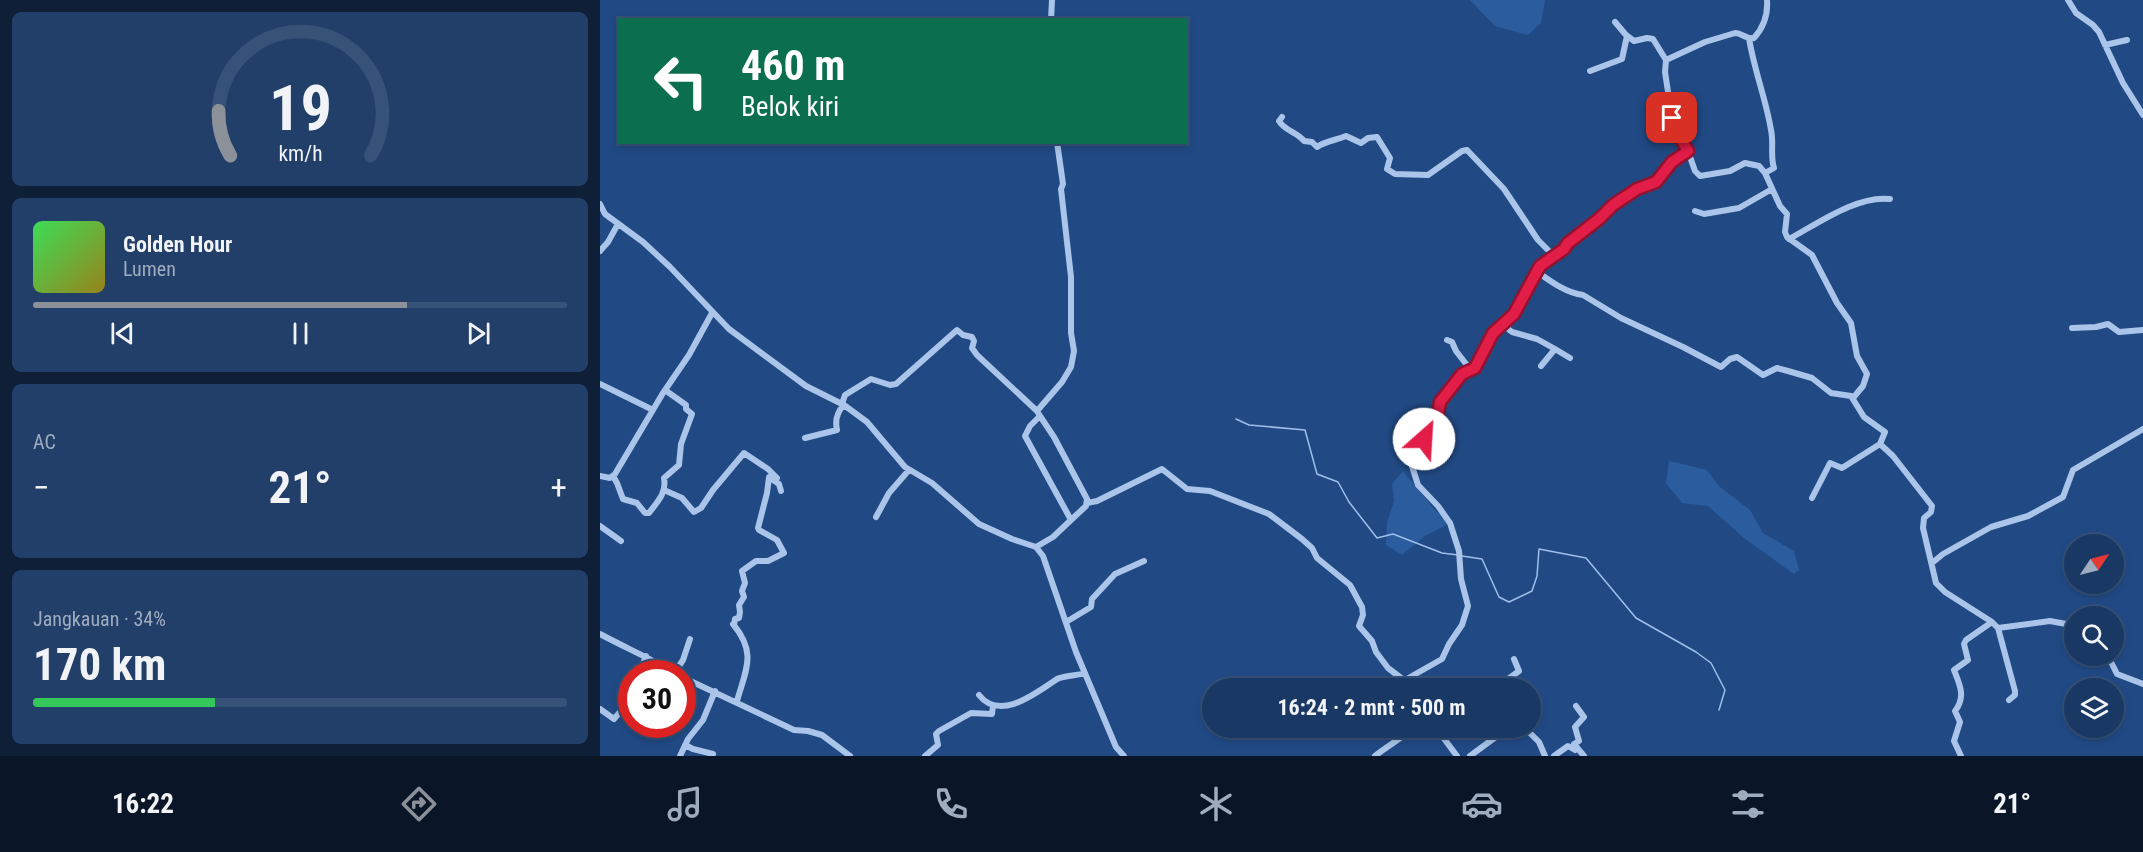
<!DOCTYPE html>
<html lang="id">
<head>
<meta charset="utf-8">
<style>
  body { margin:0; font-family:"Roboto Condensed",sans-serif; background:#223f6a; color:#f1f3f6; height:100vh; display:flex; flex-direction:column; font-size:22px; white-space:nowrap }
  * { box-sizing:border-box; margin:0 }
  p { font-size:20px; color:#9facbf }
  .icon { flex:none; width:33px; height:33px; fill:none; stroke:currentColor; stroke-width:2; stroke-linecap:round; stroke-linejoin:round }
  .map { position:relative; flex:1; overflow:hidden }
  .sheet { display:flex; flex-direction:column; gap:12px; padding:12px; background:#0e1f37; width:600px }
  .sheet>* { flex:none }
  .hud { position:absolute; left:18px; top:18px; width:570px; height:126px; border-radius:0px; box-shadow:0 3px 9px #0003,0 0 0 2px #375278; background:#0b6e4f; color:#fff; overflow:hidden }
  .needle { width:39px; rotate:55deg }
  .controls { position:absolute; left:1464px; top:534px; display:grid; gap:12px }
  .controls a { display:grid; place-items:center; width:60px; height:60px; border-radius:50%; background:#193864; box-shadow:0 3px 9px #0003,0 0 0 2px #375278; font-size:30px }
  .speed { position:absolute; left:18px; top:660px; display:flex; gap:12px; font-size:30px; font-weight:700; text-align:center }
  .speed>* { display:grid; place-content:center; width:78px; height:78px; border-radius:50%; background:#193864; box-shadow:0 3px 9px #0003,0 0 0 2px #375278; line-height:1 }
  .speed .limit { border:9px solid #d22; background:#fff; color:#111 }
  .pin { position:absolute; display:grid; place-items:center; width:51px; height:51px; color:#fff; margin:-26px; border-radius:12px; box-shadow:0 3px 9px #0006 }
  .me { position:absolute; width:66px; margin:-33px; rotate:26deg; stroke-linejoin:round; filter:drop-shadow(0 0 4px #0008) }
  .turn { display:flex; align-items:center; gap:21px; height:126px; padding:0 24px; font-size:27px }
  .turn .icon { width:78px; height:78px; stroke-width:2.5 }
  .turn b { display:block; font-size:42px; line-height:51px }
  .big { font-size:45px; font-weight:700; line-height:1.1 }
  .sheet .widget { flex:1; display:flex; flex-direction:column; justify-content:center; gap:9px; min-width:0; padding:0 21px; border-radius:9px; background:#223f6a }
  .sheet .dial { align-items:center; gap:0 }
  .dial svg { height:156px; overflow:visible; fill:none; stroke:#375278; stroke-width:7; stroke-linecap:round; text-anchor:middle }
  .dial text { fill:#f1f3f6; stroke:none }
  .song { display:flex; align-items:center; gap:18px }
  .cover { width:72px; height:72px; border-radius:9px; background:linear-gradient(135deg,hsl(130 70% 55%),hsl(50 70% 35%)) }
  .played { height:6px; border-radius:3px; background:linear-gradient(90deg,#8c9099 70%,#375278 70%) }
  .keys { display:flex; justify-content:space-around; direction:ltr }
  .heat { display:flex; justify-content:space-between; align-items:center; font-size:33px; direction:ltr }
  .charge { height:9px; border-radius:4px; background:linear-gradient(90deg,#34c759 34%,#375278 0) }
  .trip { position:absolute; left:602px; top:678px; width:339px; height:60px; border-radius:30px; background:#193864; box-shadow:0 3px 9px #0003,0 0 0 2px #375278; font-weight:700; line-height:60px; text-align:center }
  .menu { display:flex; height:96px; justify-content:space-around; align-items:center; background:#0a1628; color:#9facbf }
  .menu .icon { width:42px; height:42px }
  .menu .on { color:#8c9099 }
  .menu b { font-size:27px; color:#f1f3f6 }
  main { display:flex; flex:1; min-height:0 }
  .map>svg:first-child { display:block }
</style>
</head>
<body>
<main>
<section class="sheet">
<div class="widget dial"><svg viewBox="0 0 100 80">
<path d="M14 69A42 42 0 1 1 86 69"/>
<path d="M14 69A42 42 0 0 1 8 46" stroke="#8c9099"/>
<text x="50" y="56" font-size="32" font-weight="700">19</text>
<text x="50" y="72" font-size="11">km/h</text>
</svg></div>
<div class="widget">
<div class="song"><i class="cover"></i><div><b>Golden Hour</b><p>Lumen</p></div></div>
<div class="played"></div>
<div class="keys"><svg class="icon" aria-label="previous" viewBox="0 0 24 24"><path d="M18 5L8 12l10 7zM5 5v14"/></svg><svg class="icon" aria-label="pause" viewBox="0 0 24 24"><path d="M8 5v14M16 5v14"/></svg><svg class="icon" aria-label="next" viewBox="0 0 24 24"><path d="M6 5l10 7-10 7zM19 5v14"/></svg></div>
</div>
<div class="widget"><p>AC</p>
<div class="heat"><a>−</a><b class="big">21°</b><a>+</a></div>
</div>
<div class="widget"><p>Jangkauan · 34%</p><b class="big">170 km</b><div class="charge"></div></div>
</section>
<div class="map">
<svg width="1543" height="756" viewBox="0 0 1543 756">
  <rect width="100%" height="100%" fill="#214a85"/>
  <path fill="#2b5c9d" d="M870,0h75l-4,23 -13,12 -33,-9z
    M1069,461l38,9 13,17 30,23 13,23 31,18 5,19 -5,4 -50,-36 -36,-32 -26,-3 -16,-20z
    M803,471l32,39 15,13 -25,13 -23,19 -16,-10 1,-22 7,-22 -2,-17z"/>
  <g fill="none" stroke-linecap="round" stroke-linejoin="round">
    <path stroke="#9ebfea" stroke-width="1.5" d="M636,419l13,6 56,5 12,44 21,8 11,20 28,36 16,-4 49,19 16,2
      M862,556l20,3 17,38 10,5 23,-11 5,-15 2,-27 47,9 50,60 60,34 15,11 14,27 -6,20"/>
    <path stroke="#aac5e9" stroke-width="6" d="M1468,0l8,13 17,12 6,7 24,51 20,32
      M451,20l1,-20
      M1015,22l11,13 8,6 13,-3 6,1 13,21 39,-18 30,-9c7,0 12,7 19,5 9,-10 14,-24 13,-38
      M1149,38c5,32 17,61 22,92 3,13 -1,26 3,38l-9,5
      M1505,45l22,-5
      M1066,60l-1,12 7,46 5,14 11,19
      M990,71l32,-12 5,-23
      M682,117l-3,4c6,10 18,11 25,20l8,1 5,5c8,-6 20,-7 29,-11l15,7 7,-5 9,-1 13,21 -3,11 8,5 33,1 34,-24 5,-1 37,39 34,51 16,16
      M0,204l5,10 38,28 27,25 59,62 77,57 38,19 23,17 38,45 27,16 47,41 33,15 24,8 7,9 33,96 40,95 8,9
      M1095,211l9,3 35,-6 33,-19
      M1189,239c28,-15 68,-44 101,-40
      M0,251l8,-9 10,-18
      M936,271c14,10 30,22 47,24l38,23 62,29 36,19 2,1 9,-8 7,-2 26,18 14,-7 11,3 24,7 19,15 20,3 13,21 21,15 -5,12 13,12 39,50 -1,6 -7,6 -1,10 13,55 9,9 47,30
      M902,324l10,8 25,7 18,10 -14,17
      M1472,328l24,-1 12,-3 11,8 24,-2
      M847,340l5,2 4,9 14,18
      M955,349l15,9
      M0,384l53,26
      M242,404l3,-9 26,-16 19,6 6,-1 61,-54 6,5 9,2 2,4 -2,7 5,7 60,56
      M440,416l14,21 33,62 -1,7 -15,14
      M205,438l32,-8c-2,-9 0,-18 7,-25
      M0,476l10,2 5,-4 48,-81 26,-38 23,-42
      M13,476l4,7 6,16 14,4 8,10h4c8,-11 18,-20 15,-35l15,-13 2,-21 11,-30 -6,-5v-4l-21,-15
      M64,490l18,8 12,14 7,-4 12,-18 31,-37 24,16 9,9
      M1212,498l18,-35 12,5 38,-24
      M487,503l10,-2 65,-32 25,20 23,2 59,23 33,25 10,9 5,10 33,27 12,22 1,8 -4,11 13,15 4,11 12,16 17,13
      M276,517l13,-24 20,-23
      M0,526l21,15
      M436,547l17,-10 18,-17 -46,-84 5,-10 10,-10 -3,-5 25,-29 9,-15 3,-16 -3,-18v-56l-10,-88 2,-5 -6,-42
      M1332,563l11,-9 48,-27 37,-11 35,-19 10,-27 70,-41
      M466,622l25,-15 1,-8 23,-25 29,-13
      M133,624c24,29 13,45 4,77
      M134,625l1,-6 4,-1 1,-6 -1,-7 5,-8 -2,-6 3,-8 -3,-12 14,-10h12l16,-8 -7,-13 -18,-10 -1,-2 9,-35 2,-16 10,7 2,7
      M1398,628l17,63v4l-6,5
      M0,634c26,14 52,25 77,40
      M1508,656l9,18 26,10
      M75,672l8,-12 7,-21
      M39,674l7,-18
      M82,677l112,53 14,1 14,4 28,21
      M811,688l-6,-8 37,-21 7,-15 13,-19 6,-19 -7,-27 -2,-28 -9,-28 -12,-17 -20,-21 -6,-19 15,-33 10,-13 3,-18 22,-28 13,-6 18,-35 21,-19 26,-48 24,-17 4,-6 31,-24 14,-14 12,-7 12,-9 19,-7 16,-20 16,-11 7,20 5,5 30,-5 15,-8 14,3 6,7 15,33 7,8 -2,18 2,5 25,18 25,48 14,20 6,33 10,18 -4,12 -10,12
      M896,688l23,-17 -5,-12
      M379,695c21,27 57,-2 78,-16 8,-4 19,-3 28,-6
      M976,706l8,11 -9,10 4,14 -5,3 10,12
      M0,709l14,10 6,-7 12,-18
      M836,728l3,4 6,-4
      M925,728l14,14 6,14
      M839,732l18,24
      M85,745l8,4 20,5
      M80,756l8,-17 15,-19 12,-29
      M325,756l13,-11 -2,-11 3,-3 32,-18 21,1 1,-8
      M775,756c8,-7 33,-22 37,-28
      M870,756l38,-28
      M954,756l14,-10 7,4
      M1361,756l-7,-15 6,-19 -5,-11c11,-14 5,-26 -1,-41l14,-10 -4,-16 2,-4 26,-18 6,6 52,-7 16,3 8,-3"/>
  </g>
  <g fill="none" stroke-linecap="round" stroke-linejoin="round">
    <defs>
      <path id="route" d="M824,439l13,-19 3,-18 22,-28 13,-6 18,-35 21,-19 26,-48 24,-17 4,-6 31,-24 14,-14 24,-16 19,-7 16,-20 16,-11 -11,-19 -5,-14"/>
    </defs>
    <use href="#route" stroke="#92132f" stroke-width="15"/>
    <use href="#route" stroke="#e11d48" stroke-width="10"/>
  </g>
</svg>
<div class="controls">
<a><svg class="needle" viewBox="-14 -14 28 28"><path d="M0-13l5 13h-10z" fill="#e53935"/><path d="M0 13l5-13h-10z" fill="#9facbf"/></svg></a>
<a><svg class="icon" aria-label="search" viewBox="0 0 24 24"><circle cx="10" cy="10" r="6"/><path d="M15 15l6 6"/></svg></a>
<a><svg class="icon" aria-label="layers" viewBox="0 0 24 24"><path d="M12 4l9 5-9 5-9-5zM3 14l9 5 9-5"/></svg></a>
</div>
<div class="speed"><div class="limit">30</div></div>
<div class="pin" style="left:1072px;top:118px;background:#d93025"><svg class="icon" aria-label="arrive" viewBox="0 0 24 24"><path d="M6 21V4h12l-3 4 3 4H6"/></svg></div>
<svg class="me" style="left:824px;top:439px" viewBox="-20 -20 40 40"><circle r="19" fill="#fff"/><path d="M0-13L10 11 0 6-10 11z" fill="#e11d48"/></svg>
<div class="trip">16:24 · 2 mnt · 500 m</div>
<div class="hud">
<div class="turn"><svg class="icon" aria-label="left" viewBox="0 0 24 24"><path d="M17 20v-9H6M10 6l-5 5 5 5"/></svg><div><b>460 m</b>Belok kiri</div></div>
</div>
</div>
</main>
<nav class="menu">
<b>16:22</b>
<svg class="icon on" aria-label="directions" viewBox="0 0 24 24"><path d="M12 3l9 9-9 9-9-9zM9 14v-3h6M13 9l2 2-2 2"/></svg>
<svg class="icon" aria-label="music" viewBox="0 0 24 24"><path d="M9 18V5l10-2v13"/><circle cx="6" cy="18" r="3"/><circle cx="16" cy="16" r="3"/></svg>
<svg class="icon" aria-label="phone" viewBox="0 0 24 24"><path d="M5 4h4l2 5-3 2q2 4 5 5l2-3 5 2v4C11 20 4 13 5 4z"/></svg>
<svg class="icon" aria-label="climate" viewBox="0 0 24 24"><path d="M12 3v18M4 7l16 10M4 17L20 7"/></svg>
<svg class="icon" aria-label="car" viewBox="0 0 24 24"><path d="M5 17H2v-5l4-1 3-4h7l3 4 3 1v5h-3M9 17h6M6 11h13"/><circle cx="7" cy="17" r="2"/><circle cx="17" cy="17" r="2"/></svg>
<svg class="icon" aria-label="filters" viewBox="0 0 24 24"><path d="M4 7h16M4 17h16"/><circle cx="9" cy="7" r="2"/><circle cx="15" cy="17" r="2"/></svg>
<b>21°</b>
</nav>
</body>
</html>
